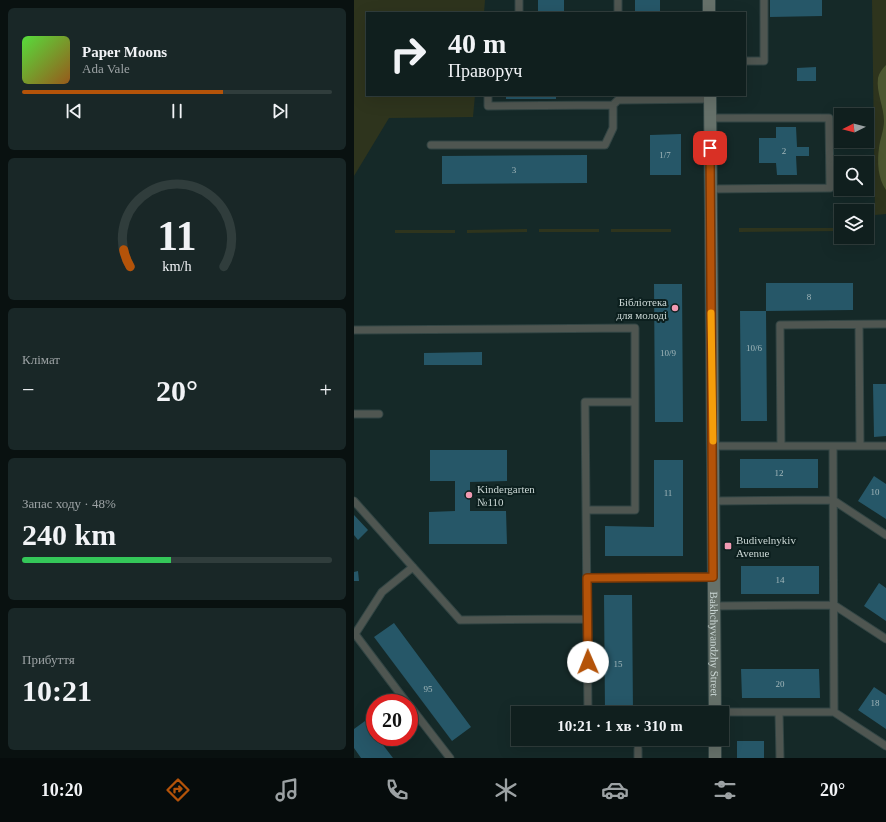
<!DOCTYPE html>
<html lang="uk">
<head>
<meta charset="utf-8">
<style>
  body { margin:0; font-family:Georgia,serif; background:#192727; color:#f1f3f6; height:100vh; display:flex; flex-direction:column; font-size:15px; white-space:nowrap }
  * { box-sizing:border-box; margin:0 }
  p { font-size:13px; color:#9ca2a4 }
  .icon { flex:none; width:22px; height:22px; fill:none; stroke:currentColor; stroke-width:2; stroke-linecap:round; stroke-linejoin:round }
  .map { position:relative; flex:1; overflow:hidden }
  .panel { display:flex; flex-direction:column; gap:8px; padding:8px; background:#091110; width:354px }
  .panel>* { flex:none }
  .guide { position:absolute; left:12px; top:12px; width:380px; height:84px; border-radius:0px; box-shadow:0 4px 16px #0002,0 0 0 1px #303d3c; background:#101f1e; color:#f1f3f6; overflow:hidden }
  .needle { width:26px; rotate:264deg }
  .tools { position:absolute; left:480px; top:108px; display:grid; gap:8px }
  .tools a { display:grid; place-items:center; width:40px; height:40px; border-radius:0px; background:#101f1e; box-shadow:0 4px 16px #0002,0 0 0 1px #303d3c; font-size:20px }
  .speed { position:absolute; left:12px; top:694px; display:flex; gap:8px; font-size:20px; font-weight:700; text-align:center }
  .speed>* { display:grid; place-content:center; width:52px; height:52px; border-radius:50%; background:#101f1e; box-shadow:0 4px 16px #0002,0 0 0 1px #303d3c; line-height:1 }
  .speed .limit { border:6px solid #d22; background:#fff; color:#111 }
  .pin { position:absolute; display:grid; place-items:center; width:34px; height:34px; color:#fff; margin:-17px; border-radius:8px; box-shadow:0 2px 6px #0006 }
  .me { position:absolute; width:44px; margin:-22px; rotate:359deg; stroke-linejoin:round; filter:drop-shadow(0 0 3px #0008) }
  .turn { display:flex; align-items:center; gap:14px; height:84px; padding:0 16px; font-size:18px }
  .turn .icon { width:52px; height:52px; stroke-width:2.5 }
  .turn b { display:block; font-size:28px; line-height:34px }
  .big { font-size:30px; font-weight:700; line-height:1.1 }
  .panel .tile { flex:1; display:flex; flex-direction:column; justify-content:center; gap:6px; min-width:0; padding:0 14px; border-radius:6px; background:#192727 }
  .panel .dial { align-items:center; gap:0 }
  .dial svg { height:104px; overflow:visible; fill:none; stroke:#303d3c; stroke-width:7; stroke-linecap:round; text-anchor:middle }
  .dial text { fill:#f1f3f6; stroke:none }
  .song { display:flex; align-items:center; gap:12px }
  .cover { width:48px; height:48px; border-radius:6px; background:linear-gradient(135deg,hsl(110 70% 55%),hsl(30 70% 35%)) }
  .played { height:4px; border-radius:2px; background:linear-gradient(90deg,#b45309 65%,#303d3c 65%) }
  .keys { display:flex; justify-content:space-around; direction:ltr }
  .heat { display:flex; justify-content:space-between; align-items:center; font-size:22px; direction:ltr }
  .charge { height:6px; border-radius:3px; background:linear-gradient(90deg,#34c759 48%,#303d3c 0) }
  .trip { position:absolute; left:157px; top:706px; width:218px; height:40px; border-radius:0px; background:#101f1e; box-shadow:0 4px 16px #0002,0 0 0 1px #303d3c; font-weight:700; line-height:40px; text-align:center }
  .menu { display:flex; height:64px; justify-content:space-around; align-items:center; background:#060c0c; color:#9ca2a4 }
  .menu .icon { width:28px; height:28px }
  .menu .selected { color:#b45309 }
  .menu b { font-size:18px; color:#f1f3f6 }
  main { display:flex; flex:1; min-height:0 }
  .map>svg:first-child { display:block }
</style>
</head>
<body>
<main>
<section class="panel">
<div class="tile">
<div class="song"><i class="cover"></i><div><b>Paper Moons</b><p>Ada Vale</p></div></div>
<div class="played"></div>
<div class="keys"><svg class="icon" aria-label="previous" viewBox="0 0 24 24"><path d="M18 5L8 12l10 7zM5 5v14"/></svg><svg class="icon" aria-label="pause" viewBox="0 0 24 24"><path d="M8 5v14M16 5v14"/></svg><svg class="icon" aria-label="next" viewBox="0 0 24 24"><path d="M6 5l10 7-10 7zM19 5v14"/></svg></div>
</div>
<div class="tile dial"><svg viewBox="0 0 100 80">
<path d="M14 69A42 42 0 1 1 86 69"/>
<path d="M14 69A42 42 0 0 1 9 56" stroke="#b45309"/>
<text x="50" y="56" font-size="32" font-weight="700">11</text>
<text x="50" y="72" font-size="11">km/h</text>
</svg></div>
<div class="tile"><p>Клімат</p>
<div class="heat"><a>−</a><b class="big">20°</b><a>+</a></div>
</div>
<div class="tile"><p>Запас ходу · 48%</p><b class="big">240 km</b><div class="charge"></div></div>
<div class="tile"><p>Прибуття</p><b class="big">10:21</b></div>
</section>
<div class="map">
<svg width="532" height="758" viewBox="0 0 532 758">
  <rect width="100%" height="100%" fill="#152928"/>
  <path fill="#2e341d" d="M0,0h131l-1,13h-117v82h108l-2,22 -84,1 -35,58z
    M518,0h14v214l-11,1z
    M385,228h102v3l-102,1z
    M173,229v3l-60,1v-3z
    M185,229h60v3h-60z
    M257,229h60v3h-60z
    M41,230h60v3h-60z"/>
  <path fill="#4d5731" d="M532,65v125c-8,-11 -9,-28 -7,-42 1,-9 5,-18 5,-27 0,-14 -8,-29 -6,-43 1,-5 4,-9 8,-13z"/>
  <path fill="#265768" d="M184,0h26v13h-26z
    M281,0h25v13h-25z
    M416,0h52v16l-52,1z
    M462,67v14h-19v-13z
    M152,95h50v4h-50z
    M422,127h20l1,20h12v9h-13l1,19h-20l-1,-12h-17v-25h17z
    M327,134v41h-31v-40z
    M233,155v28l-145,1v-28z
    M412,283h87v27l-87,1z
    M300,284h28l1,138h-28z
    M386,311h26l1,110h-26z
    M128,352v13h-58v-12z
    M519,384h13v52l-12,1z
    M76,450h77v31l-37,1v29h36l1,33h-78v-32l26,-1v-30h-25z
    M386,459h78v29h-78z
    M300,460h29v96h-78v-30l49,1z
    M520,476l12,8v35l-28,-18z
    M0,515l14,15 -10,10 -4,-5z
    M387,566h78v28h-78z
    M4,571l1,10h-5v-9z
    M525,583l7,5v33l-22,-15z
    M250,595h28l1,118h-28z
    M40,623l77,104 -19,14 -78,-104z
    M387,669h78l1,29h-78z
    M520,687l12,8v34l-28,-19z
    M11,721l10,13v3h2l16,21h-32l-7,-10v-19z
    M383,741h27v17h-27z"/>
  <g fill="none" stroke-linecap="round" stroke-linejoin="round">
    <defs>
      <path id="lane" d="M165,0v13
        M264,0v13
        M391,61h19v-61
        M134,95v11l125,-1
        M356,118h119l1,70 -119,1
        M77,145h174l8,-17v-23l5,-5 92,-1
        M505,325l1,121
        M0,330l281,-2v182h-49
        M0,414h25
        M359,446h173
        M427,446l-1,-121 106,-1
        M479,446l1,266
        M0,501l106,119 127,-1
        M359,501l120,-1 53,35
        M233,578l126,-1
        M360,606l120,-1 52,34
        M53,703l-52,-69 27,-42 31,-25
        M55,705l41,53
        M361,712h119l52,34
        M425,712l1,46
        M234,713l-3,-311h50
        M284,749v9"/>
      <g id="secondary">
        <path d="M355,0v13"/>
        <path id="s1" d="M356,95l5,618"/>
        <path d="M361,739v19"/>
      </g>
    </defs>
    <use href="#lane" stroke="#324544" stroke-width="9"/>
    <use href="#secondary" stroke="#324544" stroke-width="14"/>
    <use href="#lane" stroke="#4f5651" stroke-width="7"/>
    <use href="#secondary" stroke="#66716a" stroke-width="12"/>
  </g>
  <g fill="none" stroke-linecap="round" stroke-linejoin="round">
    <defs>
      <path id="route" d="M234,662l-1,-84 126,-1 -3,-429"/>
    </defs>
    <use href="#route" stroke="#753606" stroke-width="10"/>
    <use href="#route" stroke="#b45309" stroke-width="7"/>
    <path stroke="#f59e0b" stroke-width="7" d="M357,313l2,128"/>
  </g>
  <g fill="#f19ab3" stroke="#0c1f1e" stroke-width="1.5">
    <circle cx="321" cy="308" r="4"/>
    <circle cx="115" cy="495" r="4"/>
    <rect x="370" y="542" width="8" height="8" rx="2"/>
  </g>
  <g text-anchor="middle" stroke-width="4" stroke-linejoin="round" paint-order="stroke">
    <g font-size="9" fill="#a2b7ba">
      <text x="430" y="154">2</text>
      <text x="311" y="158">1/7</text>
      <text x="160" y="173">3</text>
      <text x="455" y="300">8</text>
      <text x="400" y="351">10/6</text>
      <text x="314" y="356">10/9</text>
      <text x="425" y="476">12</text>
      <text x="521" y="495">10</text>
      <text x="314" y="496">11</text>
      <text x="426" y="583">14</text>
      <text x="264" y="667">15</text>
      <text x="426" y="687">20</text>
      <text x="74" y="692">95</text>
      <text x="521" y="706">18</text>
    </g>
    <g font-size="11" fill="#cbd7d5" stroke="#0c1f1e" text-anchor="start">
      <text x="313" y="306" text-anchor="end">Бібліотека<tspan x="313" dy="13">для молоді</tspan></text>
      <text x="123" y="493">Kindergarten<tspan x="123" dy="13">№110</tspan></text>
      <text x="382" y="544">Budivelnykiv<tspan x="382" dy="13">Avenue</tspan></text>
    </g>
    <g font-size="11" fill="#cbd7d5" stroke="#0c1f1e">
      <text dy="4" stroke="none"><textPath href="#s1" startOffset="549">Bakhchyvandzhy Street</textPath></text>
    </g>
  </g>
</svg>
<div class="tools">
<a><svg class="needle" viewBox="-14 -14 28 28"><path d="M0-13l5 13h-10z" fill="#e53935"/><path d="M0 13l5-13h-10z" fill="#9ca2a4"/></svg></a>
<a><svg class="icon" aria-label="search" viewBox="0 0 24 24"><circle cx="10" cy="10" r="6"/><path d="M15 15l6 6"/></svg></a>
<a><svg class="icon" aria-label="layers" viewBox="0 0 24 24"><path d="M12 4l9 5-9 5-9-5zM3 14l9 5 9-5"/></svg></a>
</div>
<div class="speed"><div class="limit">20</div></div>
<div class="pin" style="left:356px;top:148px;background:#d93025"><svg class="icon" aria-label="arrive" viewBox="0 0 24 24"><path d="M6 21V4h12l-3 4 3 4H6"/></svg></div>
<svg class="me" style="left:234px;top:662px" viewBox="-20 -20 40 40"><circle r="19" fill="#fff"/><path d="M0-13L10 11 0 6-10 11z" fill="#b45309"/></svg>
<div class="trip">10:21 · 1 хв · 310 m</div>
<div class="guide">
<div class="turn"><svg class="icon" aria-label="right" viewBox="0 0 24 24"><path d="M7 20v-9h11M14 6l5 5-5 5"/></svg><div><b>40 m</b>Праворуч</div></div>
</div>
</div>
</main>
<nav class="menu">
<b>10:20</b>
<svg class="icon selected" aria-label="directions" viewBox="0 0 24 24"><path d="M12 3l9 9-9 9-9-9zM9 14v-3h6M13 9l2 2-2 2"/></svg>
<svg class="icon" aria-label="music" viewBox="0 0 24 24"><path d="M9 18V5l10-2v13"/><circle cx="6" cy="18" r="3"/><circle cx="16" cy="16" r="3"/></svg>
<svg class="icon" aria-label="phone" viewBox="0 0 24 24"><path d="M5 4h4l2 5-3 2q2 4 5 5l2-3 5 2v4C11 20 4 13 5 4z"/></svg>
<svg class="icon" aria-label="climate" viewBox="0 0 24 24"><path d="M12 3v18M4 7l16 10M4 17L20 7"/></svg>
<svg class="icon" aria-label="car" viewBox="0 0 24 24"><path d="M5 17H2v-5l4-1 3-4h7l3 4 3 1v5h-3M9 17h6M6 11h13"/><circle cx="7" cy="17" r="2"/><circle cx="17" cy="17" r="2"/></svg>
<svg class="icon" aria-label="filters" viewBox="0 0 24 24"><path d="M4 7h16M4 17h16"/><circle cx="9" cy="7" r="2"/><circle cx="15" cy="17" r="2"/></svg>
<b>20°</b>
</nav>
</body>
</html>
